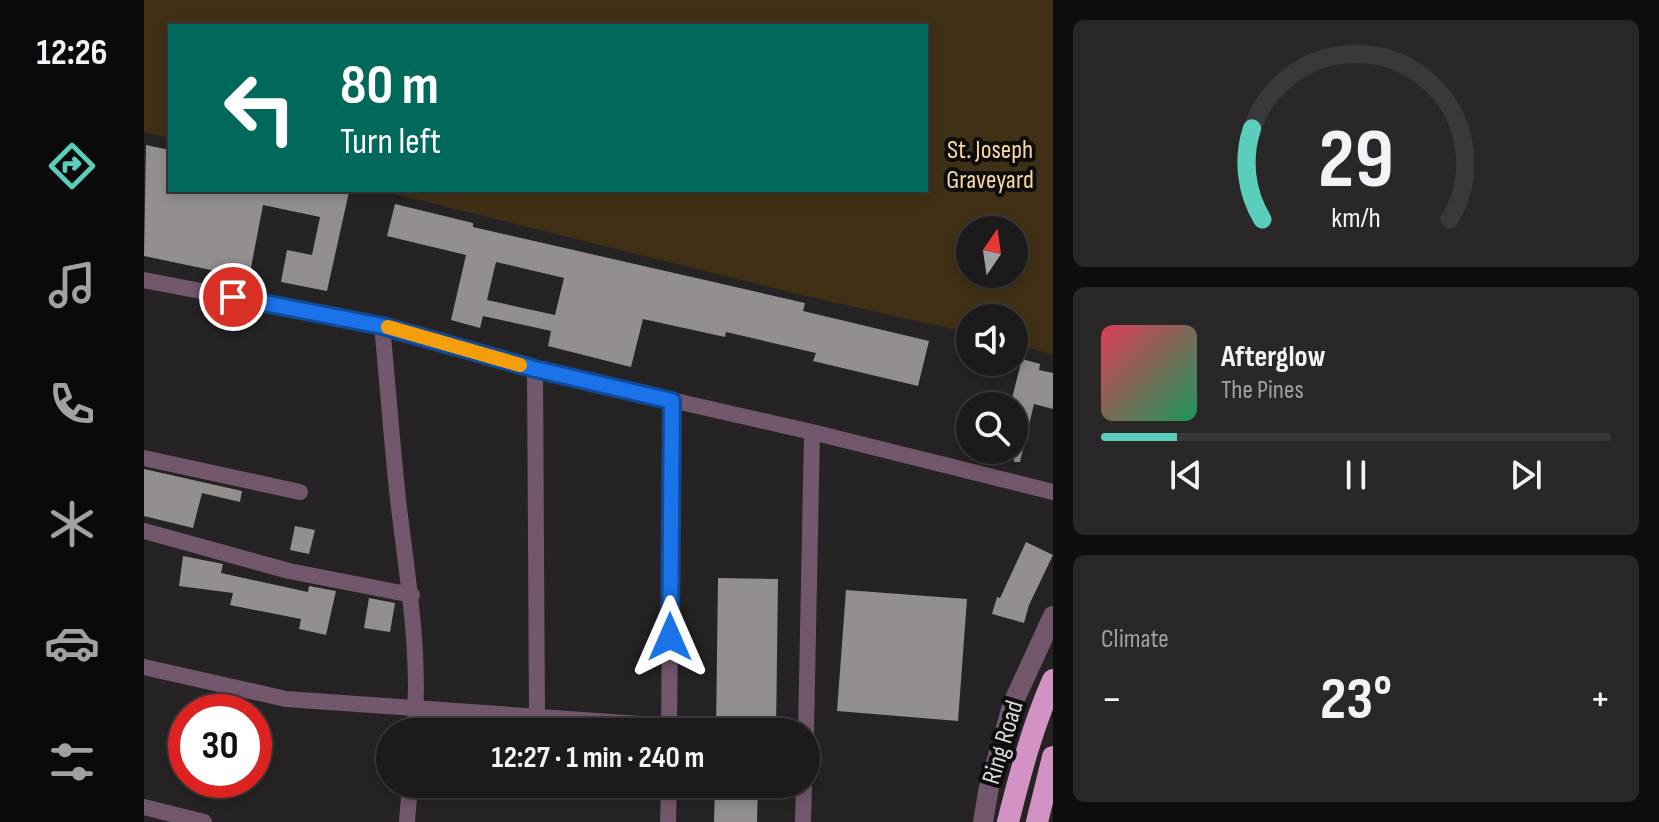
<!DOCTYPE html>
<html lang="en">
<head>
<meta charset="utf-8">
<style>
  body { margin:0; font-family:"Sofia Sans Condensed",sans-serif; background:#292728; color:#f1f3f6; height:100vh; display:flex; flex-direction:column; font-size:30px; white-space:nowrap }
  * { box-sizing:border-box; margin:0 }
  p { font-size:26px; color:#a0a1a3 }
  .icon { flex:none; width:44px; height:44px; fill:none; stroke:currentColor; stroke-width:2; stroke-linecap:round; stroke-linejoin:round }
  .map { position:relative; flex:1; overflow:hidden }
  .drawer { display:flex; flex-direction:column; gap:20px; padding:20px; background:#0f0e0f; width:606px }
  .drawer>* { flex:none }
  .guide { position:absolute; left:24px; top:24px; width:760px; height:168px; border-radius:0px; box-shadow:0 4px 12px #0003,0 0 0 2px #3a383a; background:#00695c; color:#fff; overflow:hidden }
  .needle { width:52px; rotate:13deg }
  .tools { position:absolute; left:812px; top:216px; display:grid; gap:16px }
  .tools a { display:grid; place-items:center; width:72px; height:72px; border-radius:50%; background:#1c1a1b; box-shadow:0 4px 12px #0003,0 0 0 2px #3a383a; font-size:40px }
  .speed { position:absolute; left:24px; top:694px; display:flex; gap:16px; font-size:40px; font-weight:700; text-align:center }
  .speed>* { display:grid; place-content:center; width:104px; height:104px; border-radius:50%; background:#1c1a1b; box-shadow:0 4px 12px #0003,0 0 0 2px #3a383a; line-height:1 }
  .speed .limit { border:12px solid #d22; background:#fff; color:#111 }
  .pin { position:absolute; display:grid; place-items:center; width:68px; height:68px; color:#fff; margin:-34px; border:4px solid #fff; border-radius:50%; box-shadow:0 2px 8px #0007 }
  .me { position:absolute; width:88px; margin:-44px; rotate:0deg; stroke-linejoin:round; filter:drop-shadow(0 0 6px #0008) }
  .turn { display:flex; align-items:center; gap:28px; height:168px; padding:0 40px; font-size:36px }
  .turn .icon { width:104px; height:104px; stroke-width:2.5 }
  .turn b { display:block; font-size:56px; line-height:68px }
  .big { font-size:60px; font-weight:700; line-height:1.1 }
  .drawer .widget { flex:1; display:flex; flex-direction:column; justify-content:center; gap:12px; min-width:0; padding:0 28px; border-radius:12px; background:#292728 }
  .drawer .dial { align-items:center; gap:0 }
  .dial svg { height:208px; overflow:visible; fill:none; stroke:#3a383a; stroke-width:7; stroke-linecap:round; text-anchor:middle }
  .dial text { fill:#f1f3f6; stroke:none }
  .song { display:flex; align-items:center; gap:24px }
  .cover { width:96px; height:96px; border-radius:12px; background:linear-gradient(135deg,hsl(350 70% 55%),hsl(150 70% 35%)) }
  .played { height:8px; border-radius:4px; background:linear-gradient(90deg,#5bcebb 15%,#3a383a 15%) }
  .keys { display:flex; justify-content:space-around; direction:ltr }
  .heat { display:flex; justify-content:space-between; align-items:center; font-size:44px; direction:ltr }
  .trip { position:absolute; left:232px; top:718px; width:444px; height:80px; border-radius:40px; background:#1c1a1b; box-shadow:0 4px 12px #0003,0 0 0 2px #3a383a; font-weight:700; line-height:80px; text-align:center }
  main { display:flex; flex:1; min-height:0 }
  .tabs { display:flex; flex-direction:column; width:144px; justify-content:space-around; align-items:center; background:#0b0a0b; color:#a0a1a3 }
  .tabs .icon { width:56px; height:56px }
  .tabs .on { color:#5bcebb }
  .tabs b { font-size:36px; color:#f1f3f6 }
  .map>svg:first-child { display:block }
</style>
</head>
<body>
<main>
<nav class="tabs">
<b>12:26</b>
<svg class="icon on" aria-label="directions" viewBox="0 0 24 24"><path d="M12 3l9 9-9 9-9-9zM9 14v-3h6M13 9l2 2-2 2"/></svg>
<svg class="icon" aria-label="music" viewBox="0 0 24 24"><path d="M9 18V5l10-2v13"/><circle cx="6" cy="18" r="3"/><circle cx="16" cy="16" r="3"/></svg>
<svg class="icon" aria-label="phone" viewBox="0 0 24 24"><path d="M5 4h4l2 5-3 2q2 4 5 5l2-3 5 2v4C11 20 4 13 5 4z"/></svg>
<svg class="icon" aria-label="climate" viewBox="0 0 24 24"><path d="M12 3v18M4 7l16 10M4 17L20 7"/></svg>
<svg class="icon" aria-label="car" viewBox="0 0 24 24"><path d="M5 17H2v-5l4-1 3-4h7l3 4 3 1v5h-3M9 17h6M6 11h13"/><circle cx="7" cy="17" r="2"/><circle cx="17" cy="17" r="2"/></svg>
<svg class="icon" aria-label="filters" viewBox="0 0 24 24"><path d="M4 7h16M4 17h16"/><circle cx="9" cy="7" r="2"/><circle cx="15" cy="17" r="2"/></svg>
</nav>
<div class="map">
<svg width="909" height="822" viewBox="0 0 909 822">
  <rect width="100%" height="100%" fill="#262324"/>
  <path fill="#403016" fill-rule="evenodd" d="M0,0h909v355l-39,-12v-25h-44v15l-164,-37 -427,-106h547v-164h-756v112l-26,-6zM826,230h44v44h-44z"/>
  <path fill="#928f8e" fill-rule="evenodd" d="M2,145l24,5v40l179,2 -22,99 -46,-9 6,-32 25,5 8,-38 -57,-12 -14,73 -105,-22z
    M251,204l78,19v4l332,76 -2,8 126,30 -11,45 -105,-25 3,-8 -90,-21 -1,5 -82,-18 -12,48 -83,-21 3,-15 -68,-15 -3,12 -29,-8 15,-65 -79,-19zM352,262l68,16 -9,37 -68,-15z
    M878,359l18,5 -1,6 14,3v36l-19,-5 -14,58h-6v-56h-4z
    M0,469l98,22 -2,11 -38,-9 -9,35 -49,-12z
    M151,526l20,4 -6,24 -19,-4z
    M882,542l27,13 -24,50 -5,18 -32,-9 5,-17 3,1z
    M39,556l40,8 -2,9 87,19 1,-6 27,5 -10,44 -27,-6 2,-10 -71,-14 3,-12 -54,-7z
    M574,578l60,1 -2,153h-60z
    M702,590l121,9 -9,122 -121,-10z
    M225,598l26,5 -5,29 -26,-4z
    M571,784h43l-1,38h-43z"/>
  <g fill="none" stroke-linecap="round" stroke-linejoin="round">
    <path stroke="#73576d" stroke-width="16" d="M0,280l238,46 153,43 277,63 241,60
      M238,326c6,60 10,121 17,182 9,74 22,149 15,224
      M391,369l2,346
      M0,458l156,34
      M0,531l145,40 123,24
      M0,667l142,32 383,27
      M525,732l3,-331
      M662,732l6,-300
      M0,807l60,15
      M263,822l3,-38
      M524,822l1,-38
      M659,822l1,-38"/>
    <path stroke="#73576d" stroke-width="20" d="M839,822l6,-35 24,-84 40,-87"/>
    <path stroke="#d292c4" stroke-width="22" d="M864,822c12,-48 25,-97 45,-142
      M893,822l16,-65"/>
  </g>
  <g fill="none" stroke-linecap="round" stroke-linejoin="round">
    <defs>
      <path id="route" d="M89,297l149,29 153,43 137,32 -2,236"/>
    </defs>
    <use href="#route" stroke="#114b97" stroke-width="20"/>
    <use href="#route" stroke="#1a73e8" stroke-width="14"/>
    <path stroke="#f59e0b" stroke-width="14" d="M244,327l132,38"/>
  </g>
  <g text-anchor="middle" stroke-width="8" stroke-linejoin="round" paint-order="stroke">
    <g font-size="26" fill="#fbd8a2" stroke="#0e0d0d">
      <text x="846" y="158">St. Joseph<tspan x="846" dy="30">Graveyard</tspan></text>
    </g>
    <g font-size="26" fill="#dbd9d9" stroke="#0e0d0d">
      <text transform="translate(858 742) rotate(-73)" y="9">Ring Road</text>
    </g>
  </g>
</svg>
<div class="tools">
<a><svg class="needle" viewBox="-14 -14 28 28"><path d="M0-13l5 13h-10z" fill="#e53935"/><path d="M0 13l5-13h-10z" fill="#a0a1a3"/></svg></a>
<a><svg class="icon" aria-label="sound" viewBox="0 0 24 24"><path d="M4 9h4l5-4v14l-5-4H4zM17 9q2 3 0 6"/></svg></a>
<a><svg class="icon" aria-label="search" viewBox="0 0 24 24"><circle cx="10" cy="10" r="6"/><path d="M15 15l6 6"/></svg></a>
</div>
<div class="speed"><div class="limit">30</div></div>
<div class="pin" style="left:89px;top:297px;background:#d93025"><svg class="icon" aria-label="arrive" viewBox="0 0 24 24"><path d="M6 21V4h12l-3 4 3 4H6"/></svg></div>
<svg class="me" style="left:526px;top:637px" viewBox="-20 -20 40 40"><path d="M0-17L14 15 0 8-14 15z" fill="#1a73e8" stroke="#fff" stroke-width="4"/></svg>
<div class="trip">12:27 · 1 min · 240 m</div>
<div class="guide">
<div class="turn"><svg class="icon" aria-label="left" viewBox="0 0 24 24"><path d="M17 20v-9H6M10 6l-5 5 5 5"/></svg><div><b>80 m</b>Turn left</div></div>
</div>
</div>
<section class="drawer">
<div class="widget dial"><svg viewBox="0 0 100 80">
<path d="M14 69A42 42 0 1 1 86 69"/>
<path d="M14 69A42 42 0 0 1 10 34" stroke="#5bcebb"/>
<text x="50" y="56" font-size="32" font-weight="700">29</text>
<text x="50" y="72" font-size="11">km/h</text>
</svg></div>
<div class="widget">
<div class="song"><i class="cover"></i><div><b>Afterglow</b><p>The Pines</p></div></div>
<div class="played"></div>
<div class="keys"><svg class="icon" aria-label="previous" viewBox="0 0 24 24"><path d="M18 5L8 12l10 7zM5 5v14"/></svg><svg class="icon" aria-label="pause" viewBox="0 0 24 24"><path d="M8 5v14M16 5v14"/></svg><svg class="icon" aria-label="next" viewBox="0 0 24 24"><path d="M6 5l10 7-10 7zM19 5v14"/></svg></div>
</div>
<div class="widget"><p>Climate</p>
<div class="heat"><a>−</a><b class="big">23°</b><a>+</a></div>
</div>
</section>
</main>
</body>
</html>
